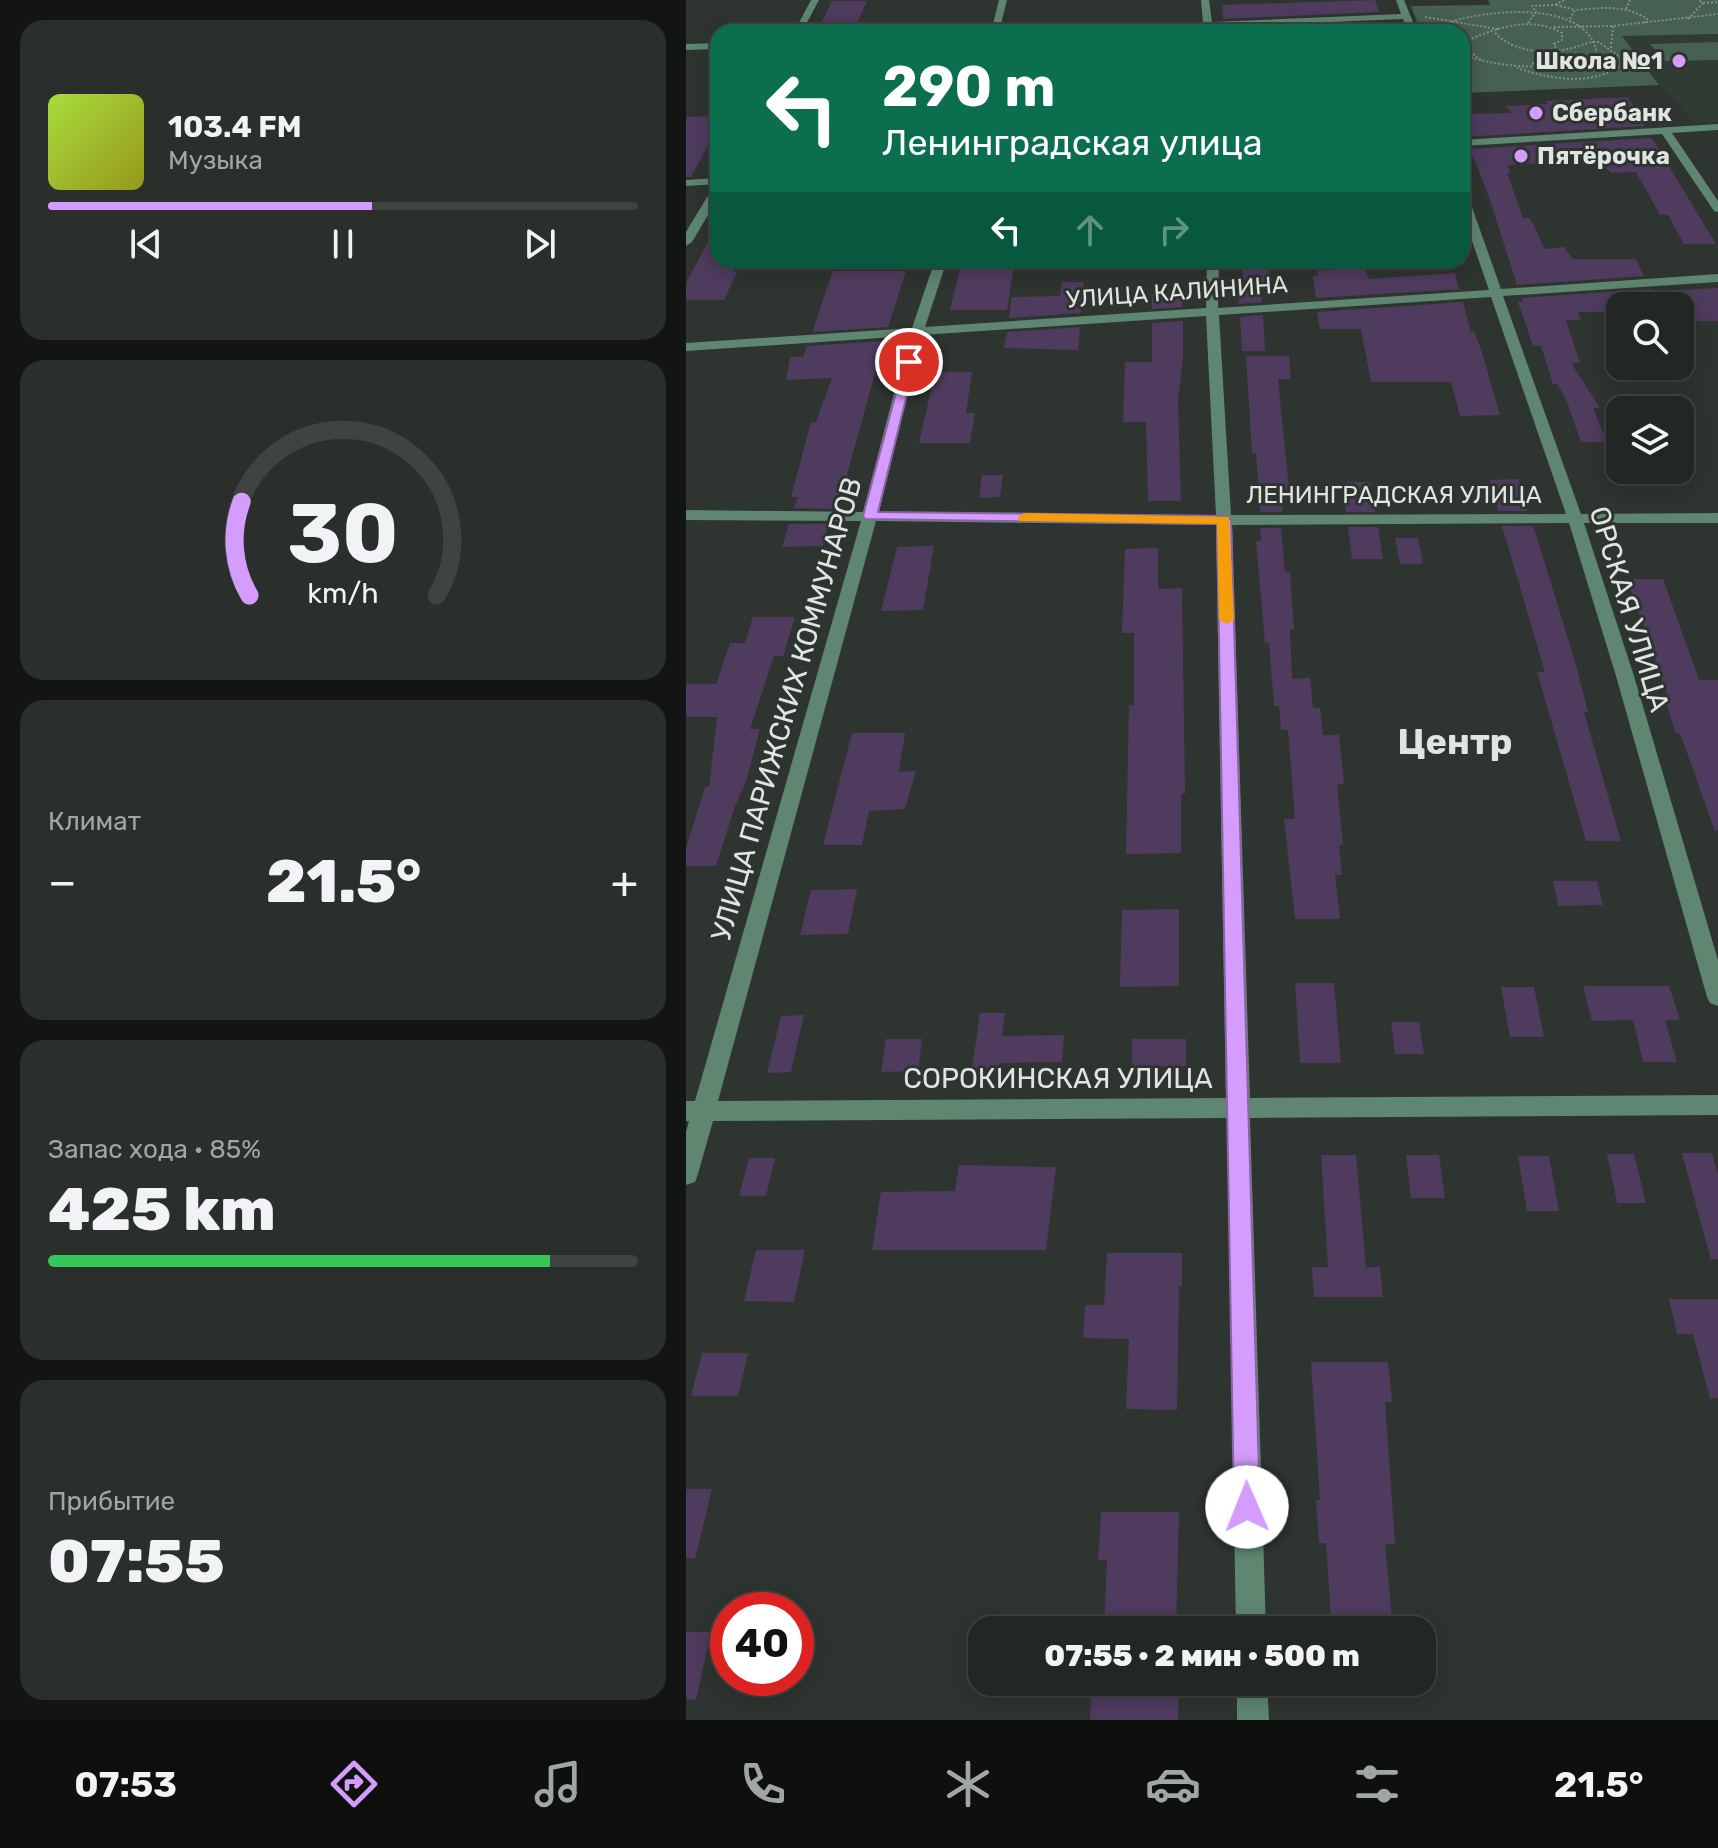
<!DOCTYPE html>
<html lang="ru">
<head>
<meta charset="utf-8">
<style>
  body { margin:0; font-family:Rubik,sans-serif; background:#2a2f2c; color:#f1f3f6; height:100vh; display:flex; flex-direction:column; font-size:30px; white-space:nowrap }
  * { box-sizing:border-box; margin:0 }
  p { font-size:26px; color:#a2a5a6 }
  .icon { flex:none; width:44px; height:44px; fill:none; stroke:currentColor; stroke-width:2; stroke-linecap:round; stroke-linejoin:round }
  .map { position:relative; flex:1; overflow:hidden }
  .panel { display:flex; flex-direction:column; gap:20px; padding:20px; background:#131514; width:686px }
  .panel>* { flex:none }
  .hud { position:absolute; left:24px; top:24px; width:760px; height:244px; border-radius:24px; box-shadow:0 4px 20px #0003,0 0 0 2px #3f4441; background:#0b6e4f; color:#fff; overflow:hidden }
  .tools { position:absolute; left:920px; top:292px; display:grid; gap:16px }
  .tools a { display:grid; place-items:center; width:88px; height:88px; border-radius:16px; background:#222724; box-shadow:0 4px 20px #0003,0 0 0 2px #3f4441; font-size:40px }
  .speed { position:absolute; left:24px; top:1592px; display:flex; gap:16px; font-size:40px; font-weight:700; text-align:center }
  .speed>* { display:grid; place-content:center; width:104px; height:104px; border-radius:50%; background:#222724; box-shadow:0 4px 20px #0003,0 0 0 2px #3f4441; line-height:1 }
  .speed .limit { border:12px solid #d22; background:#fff; color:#111 }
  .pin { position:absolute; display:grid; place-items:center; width:68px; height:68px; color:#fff; margin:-34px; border:4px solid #fff; border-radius:50%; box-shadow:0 2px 8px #0007 }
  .me { position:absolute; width:88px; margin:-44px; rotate:359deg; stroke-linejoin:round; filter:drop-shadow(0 0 6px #0008) }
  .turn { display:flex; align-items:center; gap:28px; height:168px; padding:0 40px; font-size:36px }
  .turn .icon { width:104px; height:104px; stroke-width:2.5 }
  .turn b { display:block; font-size:56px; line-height:68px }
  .lanes { display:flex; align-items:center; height:76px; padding:0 40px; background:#0003; justify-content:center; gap:40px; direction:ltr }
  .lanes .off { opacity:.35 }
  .big { font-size:60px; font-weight:800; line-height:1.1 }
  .panel .widget { flex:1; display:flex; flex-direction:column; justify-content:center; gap:12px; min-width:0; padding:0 28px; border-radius:24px; background:#2a2f2c }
  .panel .dial { align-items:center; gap:0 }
  .dial svg { height:208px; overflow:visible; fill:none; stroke:#3f4441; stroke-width:7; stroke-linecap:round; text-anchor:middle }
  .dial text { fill:#f1f3f6; stroke:none }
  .song { display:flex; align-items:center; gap:24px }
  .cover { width:96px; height:96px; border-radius:12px; background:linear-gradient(135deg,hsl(80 70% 55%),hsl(60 70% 35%)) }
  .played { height:8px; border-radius:4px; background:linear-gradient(90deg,#d49cfc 55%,#3f4441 55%) }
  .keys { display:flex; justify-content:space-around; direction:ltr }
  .heat { display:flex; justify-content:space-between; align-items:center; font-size:44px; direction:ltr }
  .charge { height:12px; border-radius:6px; background:linear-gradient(90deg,#34c759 85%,#3f4441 0) }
  .trip { position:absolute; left:282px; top:1616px; width:468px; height:80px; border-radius:24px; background:#222724; box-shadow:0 4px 20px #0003,0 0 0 2px #3f4441; font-weight:800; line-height:80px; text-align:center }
  .tabs { display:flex; height:128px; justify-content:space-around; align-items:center; background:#0e100e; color:#a2a5a6 }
  .tabs .icon { width:56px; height:56px }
  .tabs .on { color:#d49cfc }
  .tabs b { font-size:36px; color:#f1f3f6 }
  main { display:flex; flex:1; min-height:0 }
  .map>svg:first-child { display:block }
</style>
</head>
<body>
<main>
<section class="panel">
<div class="widget">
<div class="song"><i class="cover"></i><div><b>103.4 FM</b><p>Музыка</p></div></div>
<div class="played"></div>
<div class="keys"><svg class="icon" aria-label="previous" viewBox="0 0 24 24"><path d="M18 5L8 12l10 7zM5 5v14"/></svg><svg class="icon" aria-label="pause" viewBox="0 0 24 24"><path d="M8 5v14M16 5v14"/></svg><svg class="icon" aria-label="next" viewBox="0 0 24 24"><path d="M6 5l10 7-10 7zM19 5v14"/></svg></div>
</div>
<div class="widget dial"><svg viewBox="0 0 100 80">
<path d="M14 69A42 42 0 1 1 86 69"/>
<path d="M14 69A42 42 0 0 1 11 33" stroke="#d49cfc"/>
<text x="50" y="56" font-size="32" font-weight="700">30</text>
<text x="50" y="72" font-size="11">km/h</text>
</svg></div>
<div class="widget"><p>Климат</p>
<div class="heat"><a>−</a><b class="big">21.5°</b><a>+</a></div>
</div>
<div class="widget"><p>Запас хода · 85%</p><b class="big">425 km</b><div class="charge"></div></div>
<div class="widget"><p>Прибытие</p><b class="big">07:55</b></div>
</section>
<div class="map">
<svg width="1032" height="1720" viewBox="0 0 1032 1720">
  <rect width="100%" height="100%" fill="#2e3430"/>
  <path fill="#2f3c34" d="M1032,34v88l-23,1 -36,-38 -37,-49z"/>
  <path fill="#466051" d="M802,0h230v34l-96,2 37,49 -197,8v-61h-41l-10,-26 79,-1z
    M1032,42v18l-53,1 -15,-17z"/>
  <path fill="#4f3b5e" d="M689,0l4,12 -156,7 -1,-14z
    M146,1h35l-14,31h-36z
    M696,23l2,3 -66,1 1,5h-94v-2z
    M942,97l17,29 -183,11v-23l50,-1 -6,-7 42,-2 -2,-3z
    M32,116v11l-27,50h-5v-60z
    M966,138l64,106h-32l-16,-29h-8l-24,-43 -25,1 -11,-12 -93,4 3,8h-3l16,45h7l15,31 19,-2 9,12h63l8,17 -127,9 -27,-85 -15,-39 -8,-12z
    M32,223v37h22l-6,12h3l-13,28h-38v-17z
    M276,260h53l-8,50h-57z
    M554,260h27l5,29h-11l1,13 -23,2 -1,-24h6z
    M678,268l5,11 86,-6 4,16 -143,9 -3,-22h5l-1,-5z
    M147,271h73l-18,56 -76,5z
    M376,282h22l-3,31 -72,5 3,-21 48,-1z
    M1032,288v33h-38v-31z
    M965,289l8,17h-55l3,6h-29l3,8h-15l14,43h-9l29,45h-7l14,34h-26l-15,-43 -9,-15h-4l-12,-38h-8l-15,-44h5l-1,-4z
    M496,293v14l-30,2v-15z
    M777,302l8,30 3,-1 8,21 18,63 -40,1 -9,-34h-80l-10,-53h-41l-3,-17z
    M577,315l2,36h-23l-2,-34z
    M497,321v37l-5,42 3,101h-33l-2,-79h-23l2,-60h27v-39z
    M394,327l-2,23 -74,-2 3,-16z
    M198,341l-43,155h-5l-4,13 -38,-1 4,-11h-7l20,-75h5l16,-44 -46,2 4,-23h13l4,-11z
    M560,356h43l2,23h-13l12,120h-5l-3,13h-22l-4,-59h-4z
    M249,372h37l-6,41h9l-5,30h-51z
    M296,475h21l-3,22 -21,1z
    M832,479l9,32h-29l-8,-31z
    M661,482h23l5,30h-29l-3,-24h5z
    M103,524h39l-5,22 -41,1z
    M816,526h30l4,8 40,131 12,47h-4l37,129h-35l-49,-169h8z
    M662,527h30l5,32h-31z
    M574,528h21l4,44h5l4,57h-4l2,50 18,-1 3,30h7l3,27h16l5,49h-7l6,61h-4l3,30h-7l5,44h-45l-11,-100h11l-7,-89h-7l-2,-24h-5l-5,-63h-4l-9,-102h5z
    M709,538h23l5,26h-23z
    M248,546l-11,64 -42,1 16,-64z
    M472,548v41l24,-1 3,206h-4v59l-55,1 3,-149h5v-72h-12l3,-84z
    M941,579h36l36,101h19v150l-3,1 -35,-98 -4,1 -11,-34h4z
    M67,617h42l-12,39h-9l-24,73h10l-14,53 -11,24 -19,60h-30v-18l19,-61h4l8,-70h-31v-33h30l14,-41h15z
    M166,733h53l-6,39 17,-1 -11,38 -36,2 -7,34h-39z
    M867,881h44l6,24 -45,1z
    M171,889l-9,45 -48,1 11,-45z
    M493,909v77l-59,1 2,-77z
    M609,983h39l7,80h-41z
    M897,986h86l11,34h-15l12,42h-34l-10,-42 -41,1z
    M815,987h33l10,50h-34z
    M294,1013h25l-3,23 62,-1 -2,27 -63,1 -1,6h-26z
    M118,1015l-13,57 -24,1 14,-57z
    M705,1022h28l5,32h-29z
    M200,1039h36l-4,32 -37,1z
    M446,1039h54v27l-54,1z
    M996,1153h30l6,22v84l-7,1z
    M921,1154h27l12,49h-29z
    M635,1155h35l10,112h14l3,30h-69l-2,-30h16z
    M720,1155h33l6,43h-34z
    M832,1156h31l10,55h-32z
    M63,1158h26l-9,38h-27z
    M273,1165l97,2 -10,83h-174l9,-58 74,-1z
    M70,1250h49l-11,52 -50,-1z
    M421,1253h75v33h-3l-2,124 -51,-1 3,-70 -46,-1 2,-33h19z
    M983,1299h49v99l-8,1 -17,-65h-16z
    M16,1353h46l-10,43h-47z
    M625,1362h77l4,40h-7l10,142h-10l7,74h-61l-5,-75h-7l-3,-43h4z
    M0,1489h26l-17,70 -9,-1z
    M415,1512h78l-3,118h-72l3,-70h-9z
    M0,1632h25l-15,68 -10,-1z
    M406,1682h87l-1,38h-88z"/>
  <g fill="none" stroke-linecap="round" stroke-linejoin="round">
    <path stroke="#878c89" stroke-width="2" stroke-dasharray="2 2" stroke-linecap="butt" d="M1017,3l15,-1
      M870,5l19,5
      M940,9l4,-9
      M739,17l73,12
      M884,19l5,-9c25,-2 50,-6 72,9l-3,4
      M1002,19l15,-16 -5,-3
      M842,23l8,-11 -4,-6 23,-1 9,-5
      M868,27l59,-1 105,-12
      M760,32l4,-10c41,-13 139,-22 147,32 -45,18 -89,15 -135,1
      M809,33c18,19 49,21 73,16 11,-2 20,-8 31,-7l27,20c-32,25 -73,18 -109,6
      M925,48l2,-22
      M795,60l-13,-10 -2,-9c31,-13 64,-26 96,-8v7l-8,4 4,10 -4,6 -24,4"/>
    <path fill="#5f8670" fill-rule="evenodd" d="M125,0h8l-17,32h-8z
      M313,0h8l-8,32h-8z
      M515,0h8l3,22 189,-8 -5,-14h8l13,32h-8l-6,-13 -190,8v5h-8l-1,-5 -177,5 4,-3 172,-7z
      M32,43v6l-32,1v-6z
      M1032,124v6l-46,3 46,68v11l-4,-1 -52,-77 -200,12v-6z
      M32,178v6l-32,2v-6z
      M32,186v12l-26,44 -6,4v-14l26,-43z
      M776,193l6,3 33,93 217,-15v8l-215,14 78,218 137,-1v10h-134l50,153 84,284v46l-8,-3 -3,-6 -91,-321 -47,-153 -337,2 18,573 468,-3v20l-468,3 16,512h-30l-9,-512 -514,3 -15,53 -3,8 -9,3v-53l3,-11h-3v-20h9l166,-580 -175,-1v-10l177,2 46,-176 -223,15v-8l226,-15 23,-68h12l-22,67 281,-19 1,-48h12l-1,48 271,-18 -27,-78zM805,297l75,217 -335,1 -12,-200zM520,316l10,199 -337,-3 43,-177zM190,521l340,4 10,573 -508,3z
      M551,1682h30l2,38h-32z"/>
  </g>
  <path fill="#d49cfc" stroke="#8a65a4" stroke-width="2" d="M219,359l10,3 -37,150 346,4 7,4 29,987 -3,9 -10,4 -9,-4 -4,-9 -17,-983 -352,-5 -2,-3z"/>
  <path fill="#f59e0b" d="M338,513l205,4 5,103 -7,4 -8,-4 -2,-96 -198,-3 -2,-3z"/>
  <g fill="#d49cfc" stroke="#2e3430" stroke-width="3">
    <circle cx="993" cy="61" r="8"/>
    <circle cx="850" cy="113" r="8"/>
    <circle cx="835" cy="156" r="8"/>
  </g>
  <g text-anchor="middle" stroke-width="6" stroke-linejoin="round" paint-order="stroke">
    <g font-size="24" font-weight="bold" fill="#e1e5e2" stroke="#2e3430" text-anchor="start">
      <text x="977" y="69" text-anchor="end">Школа №1</text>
      <text x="866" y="121">Сбербанк</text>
      <text x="851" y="164">Пятёрочка</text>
    </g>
    <g font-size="24" fill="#e1e5e2" stroke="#2e3430">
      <text transform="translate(491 292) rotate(-4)" y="8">УЛИЦА КАЛИНИНА</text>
      <text x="708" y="503">ЛЕНИНГРАДСКАЯ УЛИЦА</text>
    </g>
    <g font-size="28" fill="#e1e5e2" stroke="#2e3430">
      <text transform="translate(944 609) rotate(73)" y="10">ОРСКАЯ УЛИЦА</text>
      <text transform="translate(100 709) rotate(-74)" y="10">УЛИЦА ПАРИЖСКИХ КОММУНАРОВ</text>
      <text x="372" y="1088">СОРОКИНСКАЯ УЛИЦА</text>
    </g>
    <g font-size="36" font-weight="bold" fill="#e1e5e2" stroke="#2e3430">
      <text x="769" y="754">Центр</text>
    </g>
  </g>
</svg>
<div class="tools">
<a><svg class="icon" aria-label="search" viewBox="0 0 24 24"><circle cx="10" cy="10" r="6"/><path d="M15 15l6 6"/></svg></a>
<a><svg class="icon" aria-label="layers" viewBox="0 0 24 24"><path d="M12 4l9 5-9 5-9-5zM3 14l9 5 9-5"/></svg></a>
</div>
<div class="speed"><div class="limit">40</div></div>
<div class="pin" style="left:223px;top:362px;background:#d93025"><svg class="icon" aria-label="arrive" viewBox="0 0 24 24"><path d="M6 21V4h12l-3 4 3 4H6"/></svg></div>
<svg class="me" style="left:561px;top:1507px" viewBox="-20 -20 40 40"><circle r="19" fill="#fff"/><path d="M0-13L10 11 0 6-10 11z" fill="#d49cfc"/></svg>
<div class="trip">07:55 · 2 мин · 500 m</div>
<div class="hud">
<div class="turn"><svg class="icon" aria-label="left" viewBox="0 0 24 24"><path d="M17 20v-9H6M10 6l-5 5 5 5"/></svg><div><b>290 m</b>Ленинградская улица</div></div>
<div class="lanes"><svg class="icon" aria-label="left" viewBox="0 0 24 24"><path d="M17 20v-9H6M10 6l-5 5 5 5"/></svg><svg class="icon off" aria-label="ahead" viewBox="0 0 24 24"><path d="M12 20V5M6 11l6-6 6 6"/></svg><svg class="icon off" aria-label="right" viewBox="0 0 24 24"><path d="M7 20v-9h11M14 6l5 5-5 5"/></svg></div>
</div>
</div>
</main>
<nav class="tabs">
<b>07:53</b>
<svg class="icon on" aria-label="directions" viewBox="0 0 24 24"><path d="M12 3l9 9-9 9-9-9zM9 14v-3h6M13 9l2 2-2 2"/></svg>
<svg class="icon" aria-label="music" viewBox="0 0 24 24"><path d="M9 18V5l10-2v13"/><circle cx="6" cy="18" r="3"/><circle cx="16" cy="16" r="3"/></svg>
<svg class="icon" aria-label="phone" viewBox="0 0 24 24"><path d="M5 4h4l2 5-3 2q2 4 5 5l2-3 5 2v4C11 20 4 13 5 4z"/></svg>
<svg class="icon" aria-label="climate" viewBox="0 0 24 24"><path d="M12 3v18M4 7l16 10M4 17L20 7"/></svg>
<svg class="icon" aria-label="car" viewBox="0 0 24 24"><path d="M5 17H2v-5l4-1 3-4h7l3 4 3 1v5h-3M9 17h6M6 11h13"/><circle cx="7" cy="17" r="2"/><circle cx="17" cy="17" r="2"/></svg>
<svg class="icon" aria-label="filters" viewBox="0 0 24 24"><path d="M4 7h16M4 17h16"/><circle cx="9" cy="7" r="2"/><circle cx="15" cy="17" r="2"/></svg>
<b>21.5°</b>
</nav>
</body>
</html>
